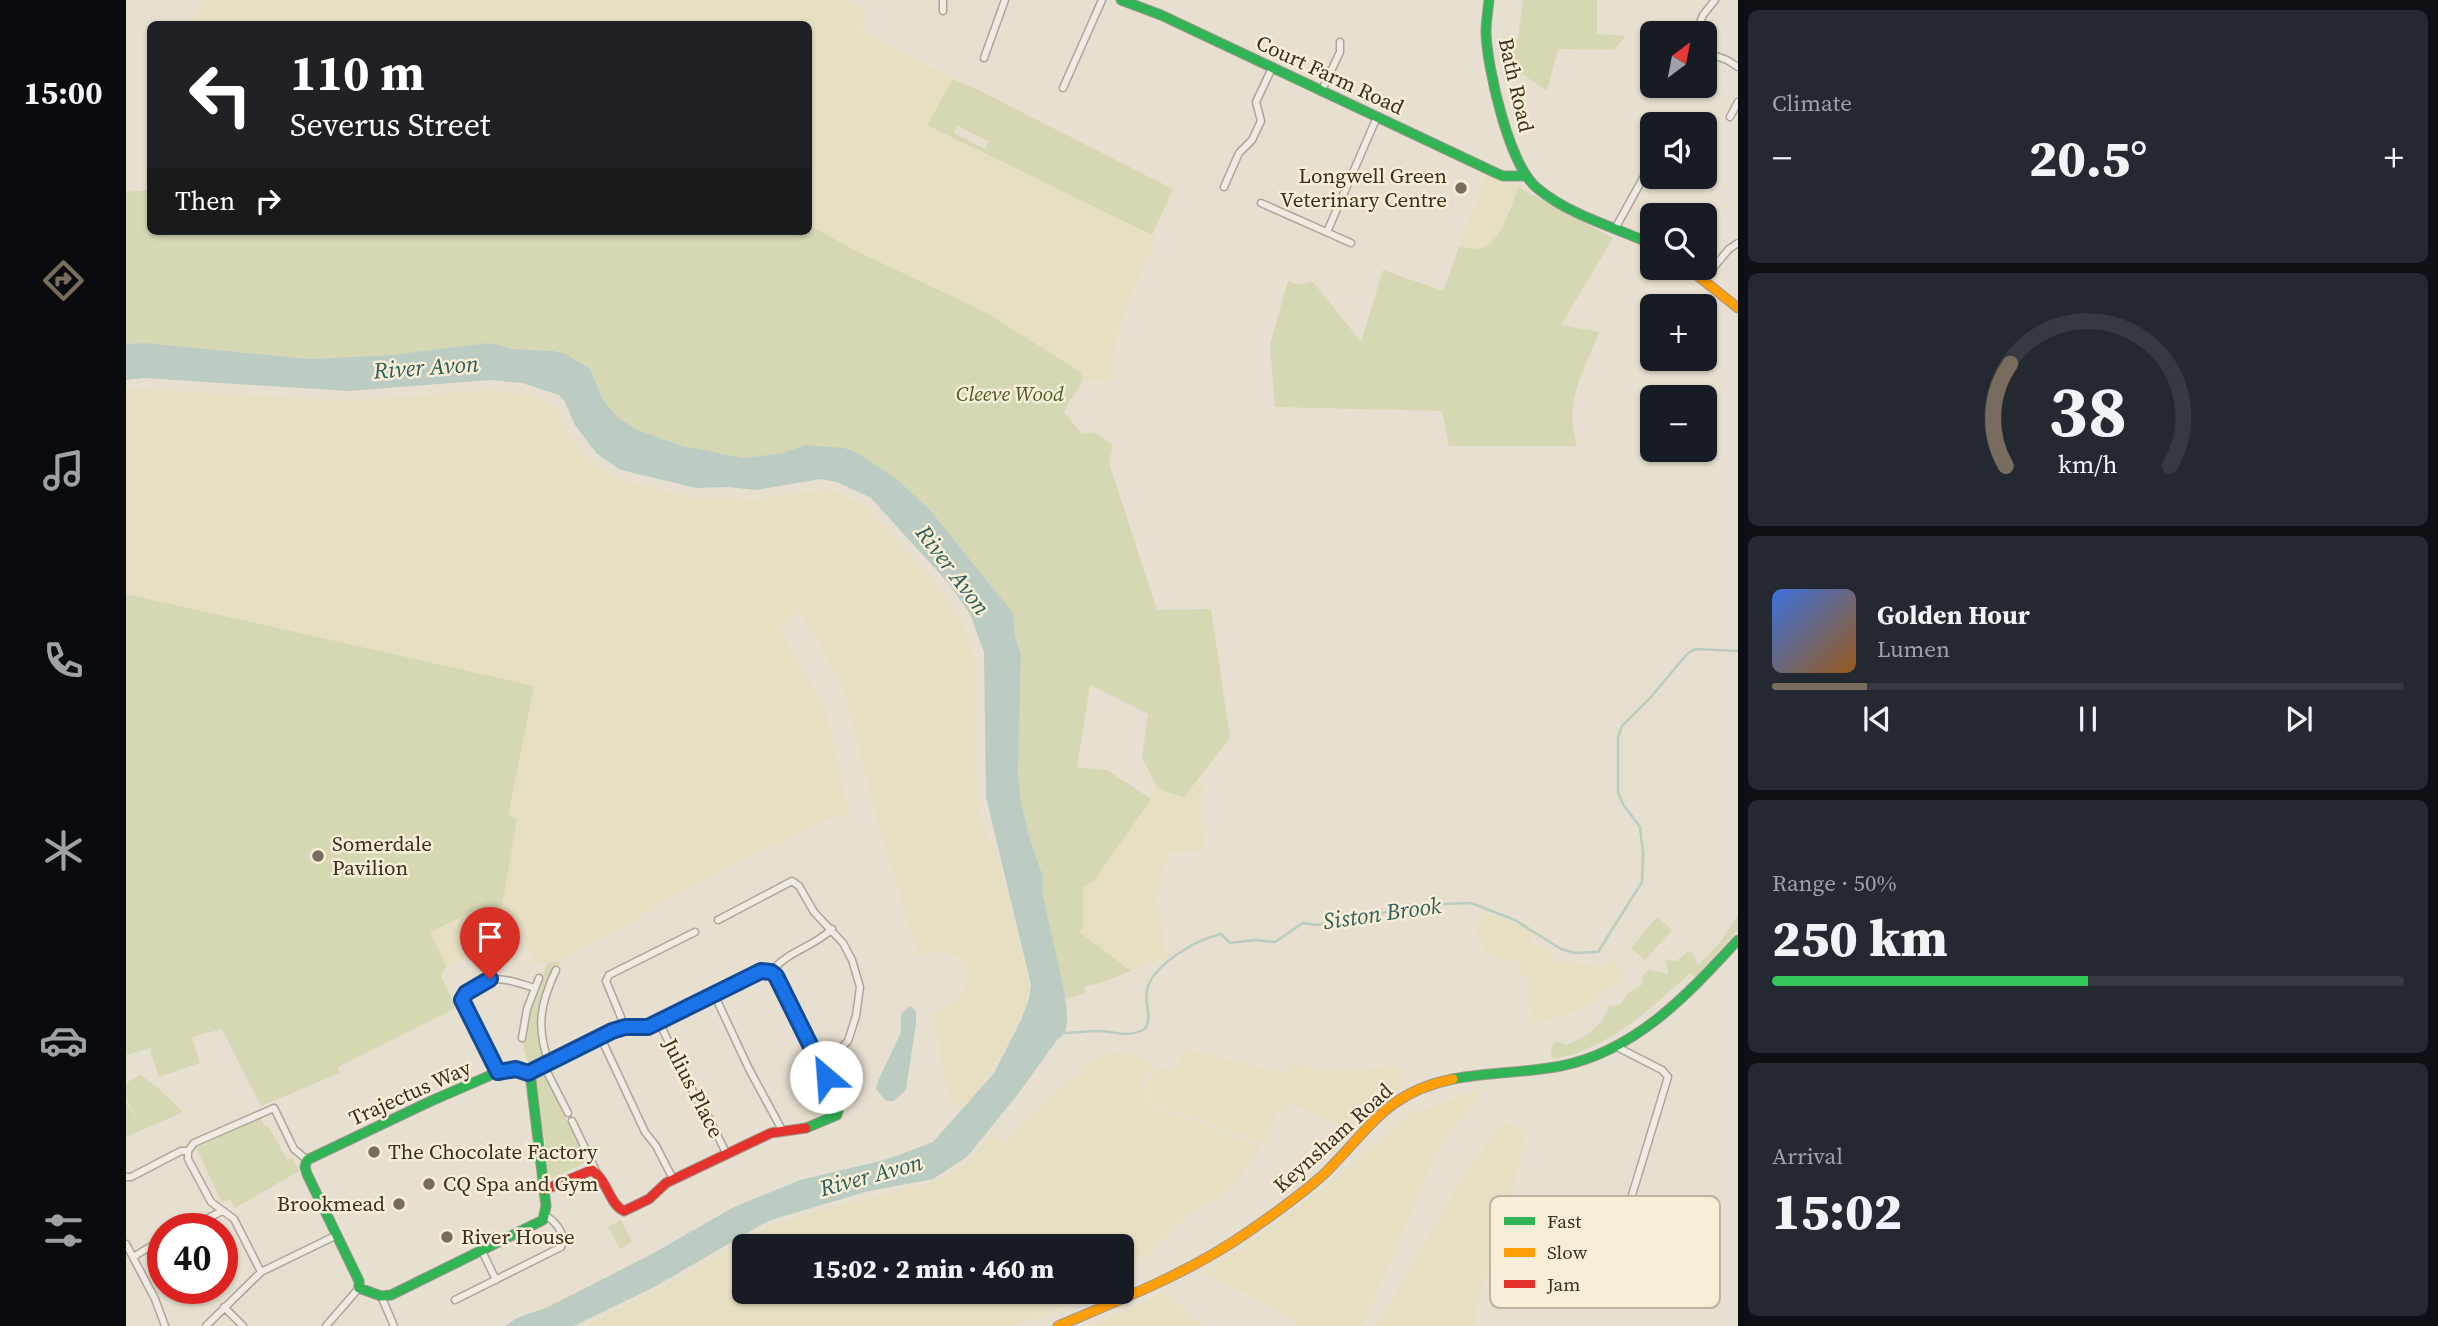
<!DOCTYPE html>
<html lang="en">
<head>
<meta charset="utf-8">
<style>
  body { margin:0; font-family:"Source Serif 4",serif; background:#242831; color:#f1f3f6; height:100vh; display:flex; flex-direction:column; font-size:26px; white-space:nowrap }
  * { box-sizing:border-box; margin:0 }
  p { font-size:23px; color:#9ea1a6 }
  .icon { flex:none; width:38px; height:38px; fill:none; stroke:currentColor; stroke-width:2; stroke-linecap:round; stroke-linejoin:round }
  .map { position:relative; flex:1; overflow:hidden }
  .panel { display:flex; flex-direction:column; gap:10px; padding:10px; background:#0d0f14; width:700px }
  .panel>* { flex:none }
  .top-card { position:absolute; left:21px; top:21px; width:665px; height:214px; border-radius:10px; box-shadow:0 2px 5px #0004; background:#202124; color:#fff; overflow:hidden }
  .needle { width:46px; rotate:32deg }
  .buttons { position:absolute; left:1514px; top:21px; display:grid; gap:14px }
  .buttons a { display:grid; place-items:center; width:77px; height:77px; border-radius:10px; background:#171b24; box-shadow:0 2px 5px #0004; font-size:35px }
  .speed { position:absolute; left:21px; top:1213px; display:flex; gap:14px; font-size:35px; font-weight:700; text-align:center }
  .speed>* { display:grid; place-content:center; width:91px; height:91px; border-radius:50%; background:#171b24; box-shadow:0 2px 5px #0004; line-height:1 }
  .speed .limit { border:10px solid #d22; background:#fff; color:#111 }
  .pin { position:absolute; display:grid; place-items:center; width:60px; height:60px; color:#fff; margin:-72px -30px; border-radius:50% 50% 50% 0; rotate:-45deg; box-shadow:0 0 7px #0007 }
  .pin .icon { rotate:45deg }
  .me { position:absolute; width:77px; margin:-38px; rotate:333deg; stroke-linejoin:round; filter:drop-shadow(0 0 5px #0008) }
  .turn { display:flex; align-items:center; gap:24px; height:147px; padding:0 28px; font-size:32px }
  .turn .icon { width:91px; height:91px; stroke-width:2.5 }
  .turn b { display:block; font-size:49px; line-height:60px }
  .then { display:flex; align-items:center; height:66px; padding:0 28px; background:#0003; gap:14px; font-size:26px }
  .big { font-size:52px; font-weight:800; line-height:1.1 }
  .panel .card { flex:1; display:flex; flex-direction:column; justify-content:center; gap:10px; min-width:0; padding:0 24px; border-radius:10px; background:#242831 }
  .panel .dial { align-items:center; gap:0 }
  .dial svg { height:182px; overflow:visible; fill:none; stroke:#363941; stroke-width:7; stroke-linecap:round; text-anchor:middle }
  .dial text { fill:#f1f3f6; stroke:none }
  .song { display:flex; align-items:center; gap:21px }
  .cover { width:84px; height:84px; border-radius:10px; background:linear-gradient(135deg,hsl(220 70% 55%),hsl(30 70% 35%)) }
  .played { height:7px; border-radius:4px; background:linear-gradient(90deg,#786c5e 15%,#363941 15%) }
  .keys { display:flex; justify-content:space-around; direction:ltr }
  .heat { display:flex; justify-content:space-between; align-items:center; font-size:38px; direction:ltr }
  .charge { height:10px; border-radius:5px; background:linear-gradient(90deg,#34c759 50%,#363941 0) }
  .trip { position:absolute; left:606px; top:1234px; width:402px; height:70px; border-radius:10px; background:#171b24; box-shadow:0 2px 5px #0004; font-weight:800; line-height:70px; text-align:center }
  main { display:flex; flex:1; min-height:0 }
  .menu { display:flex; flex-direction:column; width:126px; justify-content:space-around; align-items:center; background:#090b0e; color:#9ea1a6 }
  .menu .icon { width:49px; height:49px }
  .menu .on { color:#786c5e }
  .menu b { font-size:32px; color:#f1f3f6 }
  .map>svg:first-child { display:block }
</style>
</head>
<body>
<main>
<nav class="menu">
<b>15:00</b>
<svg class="icon on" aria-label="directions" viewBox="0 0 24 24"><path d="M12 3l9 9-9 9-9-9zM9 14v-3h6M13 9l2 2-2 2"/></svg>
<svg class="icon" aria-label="music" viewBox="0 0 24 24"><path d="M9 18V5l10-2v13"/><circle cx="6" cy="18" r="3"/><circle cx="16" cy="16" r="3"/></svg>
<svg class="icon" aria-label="phone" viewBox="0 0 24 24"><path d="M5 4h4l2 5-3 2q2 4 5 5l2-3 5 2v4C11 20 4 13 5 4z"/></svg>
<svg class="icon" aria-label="climate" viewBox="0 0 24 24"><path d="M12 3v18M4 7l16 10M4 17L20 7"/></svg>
<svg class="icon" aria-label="car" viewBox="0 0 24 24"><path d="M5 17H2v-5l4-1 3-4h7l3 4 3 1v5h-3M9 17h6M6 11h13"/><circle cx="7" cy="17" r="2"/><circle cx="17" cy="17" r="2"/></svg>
<svg class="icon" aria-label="filters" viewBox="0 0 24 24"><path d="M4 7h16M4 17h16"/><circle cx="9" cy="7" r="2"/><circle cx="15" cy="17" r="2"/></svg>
</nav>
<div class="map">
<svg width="1612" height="1326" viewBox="0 0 1612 1326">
  <rect width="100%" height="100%" fill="#e7e0d1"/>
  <path fill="#e6dfc2" d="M83,0h640l19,14 -8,16 93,49 -25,46 228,113 -37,87 -9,55 -28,1 -2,-9 -93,-59 -131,-62 -47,-26 -1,-201h-624z
    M1360,175l32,12 -21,50 -8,9 -9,3 -21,-2z
    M9,388l213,13 143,-11 29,3 36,13 11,24 8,14 14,16 25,18 81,20 33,-1 28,3 72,-11 37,17 76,84 20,29 13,35 3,144 7,33 11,17 35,139 -4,17 -20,43 -29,44 -14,16 -14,-5 -16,-89 17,-7 14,-14 3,-17 -7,-17 -18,-8 -24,5 -41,-135 -35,-137 -43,-73 -20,19 46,78 24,105 -35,14 -40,22 -3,-4 -184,101 -25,16 -26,2 -18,-35 -72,38 -17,-34 46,-22 26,1 16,-92 -9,-3 25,-130 -407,-92v-204z
    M1070,782l7,1 -2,26 3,42 -36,2 -11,44 10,61 -36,13 -53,-39 5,-5v-40l10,-5 58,-83 6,-13 8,6 19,5z
    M1360,914l15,3 32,15 -2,11 19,7 1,12 15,-1 35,6 14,-7 10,15 -44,34 -25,9 -25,5 -2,-48 -9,1 -1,-15 -27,-4 -6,-6 -12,-22z
    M1060,1049l99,25 7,-14 24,10h47l24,-4 11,4 8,13 -25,16 -13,13 -13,19 -67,-28 -4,10 -8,-2 -8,27 -3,6 -104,-37 -12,-10 -4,-12 12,-19 17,5z
    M993,1052l26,7 8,7 -12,18 5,13 11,11 105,38 -26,38 -51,33 -63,62v-33h-378v46h358l-87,34h-431l74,-36 112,-64 60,-19 94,-22 24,-9 22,-16 20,-27 16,10 14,-18 28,-27 42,-34 12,-9z
    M1358,1088l-48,65 -73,173h-65l-42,-29 -55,-24 43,-26 92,-68 74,-65z
    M1377,1122l23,11 -16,66 -31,98 -4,29h-99l83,-143z
    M1039,1293l37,33h-114z"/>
  <path fill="#d6d7b3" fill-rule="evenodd" d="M1397,0h74v34l29,2 -12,14 -56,-1 -11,42 -49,-33 20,-20z
    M827,79l21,9 199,101 -21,46 -225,-110zM831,126l32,15 -4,8 -31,-16z
    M1392,187l95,51 -52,87 38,7c-15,39 -36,71 -22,114h-128l-7,-35 -167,-4 -5,-63 18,-63 12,4 13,-3 48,60 22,-72 60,21 16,-44c7,0 16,3 22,1 19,-3 31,-44 37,-61z
    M24,190v41h658l1,-6 47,26 131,62 93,59 3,6c-5,14 -14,21 -19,34l18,22 12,-2 19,13 -4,18 48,147 54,-1 19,129 -46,59 -19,-5 -8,-6 -15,-28 6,-44 -58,-29 -13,82 30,3 44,29 -58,83 -10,5v40l-4,5 52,39 -31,12 -16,3 2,7 -20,6 -19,-79 -5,-28 -1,-23 -12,-33 -8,-35 -3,-28 3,-118 -6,-19 -2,-23 -4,-5 -79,-98 -32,-30 -40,-27 -53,-8 -22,8 -39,5 -65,-13 -41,-15 -21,-13 -14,-19 -13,-29 -24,-15 -12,-3 -40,-2 -26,-6 -98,12 -79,4 -166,-16 -19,1v-152z
    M0,594l408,92 -26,129 9,4 -16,93 -26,-2 -45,22 16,34 -5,10 15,32 -118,59 2,6 -79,33 -39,-77 -30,8 8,26 -41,14 -9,-27 5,-3 -29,8z
    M1612,915v15l-43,47 -5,-4c-40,36 -81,76 -137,86 -3,-8 -3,-11 3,-18l11,4 21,-11 14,-12 7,-16 11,-1 9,-13 12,-6 2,-11 5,-5 20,4 -2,-14 10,1 12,-9 5,1 5,13 22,-24z
    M1531,917l15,13 -27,30 -14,-12z
    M436,961c-24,26 -30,66 -17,98l-13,3 -5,-2 -6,-21h6l2,-27 18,-49z
    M417,1071l44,91 -34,16c-12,-4 -9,-21 -7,-31l-13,-71z
    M14,1075l18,13 25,24 -57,25v-36l15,25 -15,-28v-15z
    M134,1117l4,8 6,3 17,32 6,-2 6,13 -64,37 -5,-9 -8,3 -26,-54z
    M495,1220l11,22 -12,7 -12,-22z"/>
  <path fill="#bcccc2" d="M19,343l166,16 79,-4 98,-12 26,6 40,2 12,3 24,15 13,30 14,18 21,13 41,15 65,13 39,-5 22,-8 39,3 14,5 40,27 32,30 79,98 4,5 2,23 6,19 -3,119 3,27 8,35 14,40 -1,16 23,103c1,15 7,37 -8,45l-39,54 -51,63 -34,22 -68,13 -97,29 -112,65 -82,40h-69l14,-9 27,-9 106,-54 80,-46 68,-28 88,-21 45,-17 61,-69 27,-53 8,-21 2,-14 -45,-188 -2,-145 -14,-38 -21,-30 -78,-86 -34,-16 -16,-3 -65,11 -28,-3 -32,1 -67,-16 -10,-3 -23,-16 -21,-28 -11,-25 -5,-5 -37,-12 -32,-3 -142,11 -204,-13 -18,2v-36z
    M784,1006l6,5v12l-10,67 -12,11h-8l-10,-12 2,-8 23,-49v-18z"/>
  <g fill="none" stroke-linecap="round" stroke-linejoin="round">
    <path stroke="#bcccc2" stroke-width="2.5" d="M937,1033c12,0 24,-2 36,-2 18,1 28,7 46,-2 8,-14 -1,-25 2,-39 6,-26 49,-50 74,-56l9,9 25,-3 20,2 28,-19 14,2 23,-6 19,1 50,-15 62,-2 44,17 46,29 14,4 23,-1 44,-70 1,-29 -3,-26 -17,-23 -5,-12v-55l4,-11 29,-29 36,-43 8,-5 43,2"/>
    <defs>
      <path id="street" d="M817,11v-11
        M1570,33l7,-18 12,-15
        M1578,52l23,8 11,7
        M858,58l21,-58
        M937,88l39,-88
        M1195,92l19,-40v-10
        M1604,117l8,-15
        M1098,187l15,-34 13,-13 9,-19 -5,-19 16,-34
        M1135,203l90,40
        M1490,227l27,-49
        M1201,232l50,-115
        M1577,280l26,-31 9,-6
        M592,920l74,-39 7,5 15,26 29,31 9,17 8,27 -4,29 -8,25 -7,7 -24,12
        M588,994l35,75 33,61
        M533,1022l38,78 8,10 22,45
        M499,1027l-19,-46 3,-6 86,-43
        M474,1036l45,96 11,14 17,33
        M396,1038l5,-29 12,-31
        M1493,1048l43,22 6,7 -43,141 4,11
        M423,1063c-13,-36 -9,-59 7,-93
        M418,1066l24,47
        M372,1072l-35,-68v-8c26,-25 41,-17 72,-8
        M402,1073l84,-42 13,-4h23l113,-56 10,1c16,-21 43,-25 61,-43
        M446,1121l24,50
        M0,1177h5l50,-26h7
        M63,1228l33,-17
        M0,1244l29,55 10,27
        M356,1251l14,29
        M7,1257l30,-18
        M135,1272l-27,-53 -23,-17 -23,-43v-8l6,-8 80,-35 20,41 13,11
        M255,1296l13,30
        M329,1300l106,-53c6,-12 -5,-25 -15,-31
        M98,1307l19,19
        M80,1326l55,-54 76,-37
        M200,1326l33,-38"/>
      <path id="fast" d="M995,0l40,15 335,158 7,3h21
        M1363,0c-1,11 -3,21 -3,32 1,36 23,133 51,156 32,27 77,39 115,56
        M645,972l5,4 64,127 -3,12 -31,13
        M390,1069l12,4 3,8 15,125 -3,14 -152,75 -10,1 -22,-8v-7l-52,-107 -2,-7 2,-7 124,-59 67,-29z
        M1327,1079c36,-7 72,-6 108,-13 75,-15 127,-72 177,-126"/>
      <path id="slow" d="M1562,268l50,40
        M932,1326c66,-28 131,-53 190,-94 26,-18 53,-37 76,-58 45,-44 62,-82 129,-95"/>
      <path id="jam" d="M418,1190l48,-20c16,11 17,34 32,41l25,-12 17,-16 105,-50 35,-5"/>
    </defs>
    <use href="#street" stroke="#ada599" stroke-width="9"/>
    <use href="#fast" stroke="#9c958a" stroke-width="11"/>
    <use href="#slow" stroke="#9c958a" stroke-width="11"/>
    <use href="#jam" stroke="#9c958a" stroke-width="11"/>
    <use href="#street" stroke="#efebe3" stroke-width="6"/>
    <use href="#fast" stroke="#30b455" stroke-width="9"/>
    <use href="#slow" stroke="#ff9f0a" stroke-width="9"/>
    <use href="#jam" stroke="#e5322d" stroke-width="9"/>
  </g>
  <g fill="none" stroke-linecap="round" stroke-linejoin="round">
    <defs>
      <path id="route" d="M364,979l-24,14 -4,7 36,72 18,-3 12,4 84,-42 13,-4h23l113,-56 10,1 5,4 50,101"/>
    </defs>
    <use href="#route" stroke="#114b97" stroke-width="18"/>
    <use href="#route" stroke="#1a73e8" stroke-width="12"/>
  </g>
  <g fill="#786c5e" stroke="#f7eed8" stroke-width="2.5">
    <circle cx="1335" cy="188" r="7"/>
    <circle cx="192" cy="856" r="7"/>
    <circle cx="248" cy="1152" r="7"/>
    <circle cx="303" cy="1184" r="7"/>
    <circle cx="273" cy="1204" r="7"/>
    <circle cx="321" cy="1237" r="7"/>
  </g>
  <g text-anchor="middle" stroke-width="5" stroke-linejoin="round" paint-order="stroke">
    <g font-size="21" fill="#3d2e20" stroke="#f7eed8">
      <text transform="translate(1204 75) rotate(25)" y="7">Court Farm Road</text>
      <text transform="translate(1390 85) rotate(77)" y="7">Bath Road</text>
      <text transform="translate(567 1088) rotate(63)" y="7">Julius Place</text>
      <text transform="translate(284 1093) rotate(-24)" y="7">Trajectus Way</text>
      <text transform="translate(1207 1138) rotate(-42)" y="7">Keynsham Road</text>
    </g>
    <g font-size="21" fill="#3d2e20" stroke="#f7eed8" text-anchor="start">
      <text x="1321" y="183" text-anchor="end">Longwell Green<tspan x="1321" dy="24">Veterinary Centre</tspan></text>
      <text x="206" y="851">Somerdale<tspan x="206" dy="24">Pavilion</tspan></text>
      <text x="262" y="1159">The Chocolate Factory</text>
      <text x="317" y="1191">CQ Spa and Gym</text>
      <text x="259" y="1211" text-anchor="end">Brookmead</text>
      <text x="335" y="1244">River House</text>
    </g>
    <g font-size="21" font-style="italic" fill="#4d5a26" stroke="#f7eed8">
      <text x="884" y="401">Cleeve Wood</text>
    </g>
    <g font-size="23" font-style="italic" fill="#2f5d5a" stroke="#f7eed8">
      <text transform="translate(300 367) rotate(-4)" y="8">River Avon</text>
      <text transform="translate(827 570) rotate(53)" y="8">River Avon</text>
      <text transform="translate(1256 913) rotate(-8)" y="8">Siston Brook</text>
      <text transform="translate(745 1175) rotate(-15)" y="8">River Avon</text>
    </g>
  </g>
  <rect x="1364" y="1196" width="230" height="112" rx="10" fill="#f7eed8" stroke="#bfb4a1" stroke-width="2"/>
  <rect x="1378" y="1217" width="31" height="8" fill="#30b455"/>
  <rect x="1378" y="1248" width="31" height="9" fill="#ff9f0a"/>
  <rect x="1378" y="1280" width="31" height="8" fill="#e5322d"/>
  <g font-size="19" fill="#3d2e20">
    <text x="1421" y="1228">Fast</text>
    <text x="1421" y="1259">Slow</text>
    <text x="1421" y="1291">Jam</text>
  </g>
</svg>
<div class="buttons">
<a><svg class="needle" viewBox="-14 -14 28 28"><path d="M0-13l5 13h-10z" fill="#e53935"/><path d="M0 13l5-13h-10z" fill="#9ea1a6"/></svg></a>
<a><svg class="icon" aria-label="sound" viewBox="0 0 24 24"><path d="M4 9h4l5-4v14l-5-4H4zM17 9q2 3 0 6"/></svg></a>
<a><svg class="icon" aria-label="search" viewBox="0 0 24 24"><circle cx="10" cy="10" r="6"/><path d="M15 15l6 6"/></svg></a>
<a>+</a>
<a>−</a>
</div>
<div class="speed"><div class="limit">40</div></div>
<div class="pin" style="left:364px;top:979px;background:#d93025"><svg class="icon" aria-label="arrive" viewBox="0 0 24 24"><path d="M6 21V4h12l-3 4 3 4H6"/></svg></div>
<svg class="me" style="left:700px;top:1077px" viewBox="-20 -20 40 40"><circle r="19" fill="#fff"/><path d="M0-13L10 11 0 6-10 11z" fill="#1a73e8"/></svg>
<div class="trip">15:02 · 2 min · 460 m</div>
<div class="top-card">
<div class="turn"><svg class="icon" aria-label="left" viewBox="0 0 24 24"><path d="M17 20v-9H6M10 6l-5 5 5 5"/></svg><div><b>110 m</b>Severus Street</div></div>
<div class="then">Then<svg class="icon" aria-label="right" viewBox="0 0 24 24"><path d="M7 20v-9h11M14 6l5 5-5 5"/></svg></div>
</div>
</div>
<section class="panel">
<div class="card"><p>Climate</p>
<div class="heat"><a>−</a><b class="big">20.5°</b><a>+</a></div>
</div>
<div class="card dial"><svg viewBox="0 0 100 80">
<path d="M14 69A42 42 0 1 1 86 69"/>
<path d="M14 69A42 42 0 0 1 16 24" stroke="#786c5e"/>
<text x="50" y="56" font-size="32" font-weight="700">38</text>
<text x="50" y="72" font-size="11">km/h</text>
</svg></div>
<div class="card">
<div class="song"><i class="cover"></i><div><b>Golden Hour</b><p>Lumen</p></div></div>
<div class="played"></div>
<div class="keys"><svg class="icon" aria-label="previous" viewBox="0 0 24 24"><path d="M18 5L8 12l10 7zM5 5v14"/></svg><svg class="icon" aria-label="pause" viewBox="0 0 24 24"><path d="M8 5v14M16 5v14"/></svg><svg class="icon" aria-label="next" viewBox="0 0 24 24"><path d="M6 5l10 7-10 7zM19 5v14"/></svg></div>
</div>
<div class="card"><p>Range · 50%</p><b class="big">250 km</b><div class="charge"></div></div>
<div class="card"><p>Arrival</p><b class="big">15:02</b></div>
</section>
</main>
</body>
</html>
